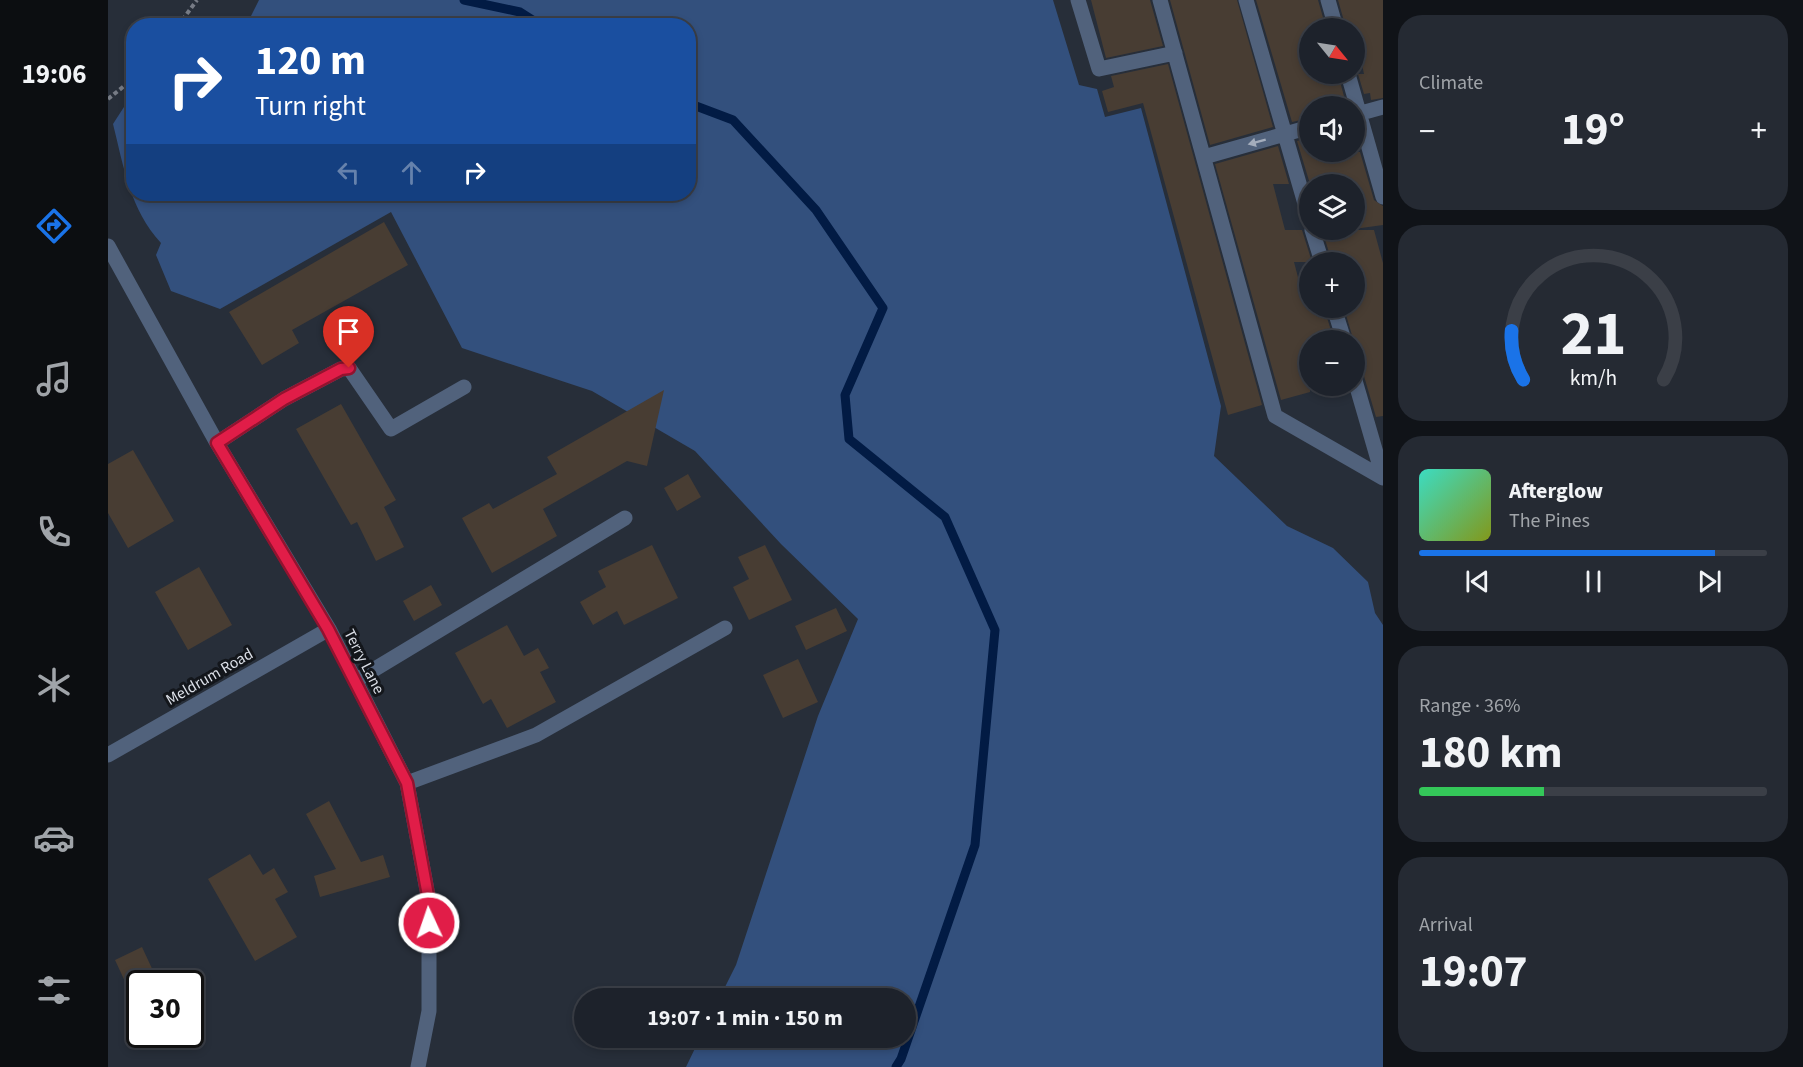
<!DOCTYPE html>
<html lang="en">
<head>
<meta charset="utf-8">
<style>
  body { margin:0; font-family:"Source Sans 3",sans-serif; background:#252a33; color:#f1f3f6; height:100vh; display:flex; flex-direction:column; font-size:22px; white-space:nowrap }
  * { box-sizing:border-box; margin:0 }
  p { font-size:20px; color:#a0a4a9 }
  .icon { flex:none; width:33px; height:33px; fill:none; stroke:currentColor; stroke-width:2; stroke-linecap:round; stroke-linejoin:round }
  .map { position:relative; flex:1; overflow:hidden }
  .side { display:flex; flex-direction:column; gap:15px; padding:15px; background:#101318; width:420px }
  .side>* { flex:none }
  .banner { position:absolute; left:18px; top:18px; width:570px; height:183px; border-radius:24px; box-shadow:0 3px 9px #0003,0 0 0 2px #3b3f47; background:#1a4fa0; color:#fff; overflow:hidden }
  .needle { width:39px; rotate:120deg }
  .tools { position:absolute; left:1191px; top:18px; display:grid; gap:12px }
  .tools a { display:grid; place-items:center; width:66px; height:66px; border-radius:50%; background:#1d222b; box-shadow:0 3px 9px #0003,0 0 0 2px #3b3f47; font-size:30px }
  .speed { position:absolute; left:18px; top:970px; display:flex; gap:12px; font-size:30px; font-weight:700; text-align:center }
  .speed>* { display:grid; place-content:center; width:78px; height:78px; border-radius:50%; background:#1d222b; box-shadow:0 3px 9px #0003,0 0 0 2px #3b3f47; line-height:1 }
  .speed .limit { border:3px solid #111; border-radius:9px; background:#fff; color:#111 }
  .pin { position:absolute; display:grid; place-items:center; width:51px; height:51px; color:#fff; margin:-62px -26px; border-radius:50% 50% 50% 0; rotate:-45deg; box-shadow:0 0 6px #0007 }
  .pin .icon { rotate:45deg }
  .me { position:absolute; width:66px; margin:-33px; rotate:357deg; stroke-linejoin:round; filter:drop-shadow(0 0 4px #0008) }
  .turn { display:flex; align-items:center; gap:21px; height:126px; padding:0 30px; font-size:27px }
  .turn .icon { width:78px; height:78px; stroke-width:2.5 }
  .turn b { display:block; font-size:42px; line-height:51px }
  .lanes { display:flex; align-items:center; height:57px; padding:0 30px; background:#0003; justify-content:center; gap:30px; direction:ltr }
  .lanes .off { opacity:.35 }
  .big { font-size:45px; font-weight:700; line-height:1.1 }
  .side .card { flex:1; display:flex; flex-direction:column; justify-content:center; gap:9px; min-width:0; padding:0 21px; border-radius:24px; background:#252a33 }
  .side .dial { align-items:center; gap:0 }
  .dial svg { height:156px; overflow:visible; fill:none; stroke:#3b3f47; stroke-width:7; stroke-linecap:round; text-anchor:middle }
  .dial text { fill:#f1f3f6; stroke:none }
  .song { display:flex; align-items:center; gap:18px }
  .cover { width:72px; height:72px; border-radius:9px; background:linear-gradient(135deg,hsl(170 70% 55%),hsl(70 70% 35%)) }
  .played { height:6px; border-radius:3px; background:linear-gradient(90deg,#1a73e8 85%,#3b3f47 85%) }
  .keys { display:flex; justify-content:space-around; direction:ltr }
  .heat { display:flex; justify-content:space-between; align-items:center; font-size:33px; direction:ltr }
  .charge { height:9px; border-radius:4px; background:linear-gradient(90deg,#34c759 36%,#3b3f47 0) }
  .trip { position:absolute; left:466px; top:988px; width:342px; height:60px; border-radius:30px; background:#1d222b; box-shadow:0 3px 9px #0003,0 0 0 2px #3b3f47; font-weight:700; line-height:60px; text-align:center }
  main { display:flex; flex:1; min-height:0 }
  .dock { display:flex; flex-direction:column; width:108px; justify-content:space-around; align-items:center; background:#0c0e11; color:#a0a4a9 }
  .dock .icon { width:42px; height:42px }
  .dock .active { color:#1a73e8 }
  .dock b { font-size:27px; color:#f1f3f6 }
  .map>svg:first-child { display:block }
</style>
</head>
<body>
<main>
<nav class="dock">
<b>19:06</b>
<svg class="icon active" aria-label="directions" viewBox="0 0 24 24"><path d="M12 3l9 9-9 9-9-9zM9 14v-3h6M13 9l2 2-2 2"/></svg>
<svg class="icon" aria-label="music" viewBox="0 0 24 24"><path d="M9 18V5l10-2v13"/><circle cx="6" cy="18" r="3"/><circle cx="16" cy="16" r="3"/></svg>
<svg class="icon" aria-label="phone" viewBox="0 0 24 24"><path d="M5 4h4l2 5-3 2q2 4 5 5l2-3 5 2v4C11 20 4 13 5 4z"/></svg>
<svg class="icon" aria-label="climate" viewBox="0 0 24 24"><path d="M12 3v18M4 7l16 10M4 17L20 7"/></svg>
<svg class="icon" aria-label="car" viewBox="0 0 24 24"><path d="M5 17H2v-5l4-1 3-4h7l3 4 3 1v5h-3M9 17h6M6 11h13"/><circle cx="7" cy="17" r="2"/><circle cx="17" cy="17" r="2"/></svg>
<svg class="icon" aria-label="filters" viewBox="0 0 24 24"><path d="M4 7h16M4 17h16"/><circle cx="9" cy="7" r="2"/><circle cx="15" cy="17" r="2"/></svg>
</nav>
<div class="map">
<svg width="1275" height="1067" viewBox="0 0 1275 1067">
  <rect width="100%" height="100%" fill="#272e39"/>
  <path fill="#33507d" d="M151,0h794l26,85 18,4 8,28 36,-9 80,298 -7,50 73,70 46,22 35,34 7,31 8,12v442h-697l14,-29h206v-39h-187l17,-34 82,-249 40,-97 -77,-75 -86,-93 -103,-60 -130,-43 -71,-136 -171,97 -49,-18 -15,-36 5,-12c-31,-34 -37,-75 -48,-119l20,-31 1,101h554v-168l-483,-1 15,-5 27,4z"/>
  <g fill="none" stroke-linecap="round" stroke-linejoin="round">
    <path stroke="#021b44" stroke-width="9" d="M356,0l56,12 22,14
      M580,103l45,17 83,90 67,98 -38,87 4,44 96,78 50,113 -20,215 -74,214 -5,8"/>
  </g>
  <path fill="#483d33" d="M983,0h59l13,46 -57,12z
    M1062,0h67l36,127 -63,18z
    M1148,0h62l8,28h-16v46h28l7,26 -24,6h-11v12l-18,4z
    M1230,0h45v98l-12,2 -1,-7 -6,1 -6,-20h6l-10,-46h-8z
    M1060,64l94,341 -34,10 -85,-312 -35,9 -6,-21 12,-4 -3,-11z
    M1202,137v15h50l14,48 9,6v19l-29,4v-45h-44l-13,-43z
    M1170,146l11,38h-16l12,46h17l10,32h-18l12,46h18l10,32h-24v52l-29,8 -66,-236z
    M276,222l24,43 -116,65 7,13 -37,22 -33,-53z
    M1214,230h52l9,33v153l-7,1 -32,-109h10v-46h-22z
    M556,390l-17,76 -20,-5 -84,48 14,27 -65,37 -30,-55 27,-15 4,6 64,-35 -10,-17z
    M233,404l55,96 -12,7 20,40 -28,14 -19,-39 -6,3 -55,-96z
    M25,450l41,71 -46,27 -20,-35v-49z
    M580,474l13,23 -24,14 -13,-23z
    M544,545l26,53 -54,27 -7,-14 -24,14 -13,-23 26,-15 -8,-16z
    M657,545l27,55 -43,20 -16,-33 16,-8 -11,-22z
    M91,567l33,58 -44,25 -33,-58z
    M323,585l11,20 -28,16 -11,-20z
    M728,608l11,23 -41,19 -11,-24z
    M399,625l17,31 14,-8 11,20 -9,4 16,30 -49,26 -16,-29 -8,5 -28,-51z
    M690,659l20,43 -35,16 -20,-43z
    M221,801l32,61 22,-7 7,22 -70,20 -6,-21 22,-7 -30,-55z
    M142,854l13,21 11,-7 14,24 -13,7 22,38 -42,24 -47,-82z
    M34,947l13,28 -27,13 -13,-28z"/>
  <g fill="none" stroke-linecap="round" stroke-linejoin="round">
    <path stroke="#767b85" stroke-width="4" stroke-dasharray="4.5 3" stroke-linecap="butt" d="M70,26l19,-26
      M0,99l26,-21"/>
    <path stroke="#51627c" stroke-width="15" d="M970,0l21,69 76,-16
      M1052,0l115,416 108,62
      M1138,0l64,221
      M1220,0l8,28
      M1240,74l35,123
      M1246,115l29,-8
      M1096,157l106,-30
      M1204,230l10,32
      M0,246l109,197 112,186 78,154 22,118v110l-11,56
      M1226,308l10,32
      M1246,377l29,100
      M109,443l67,-44 57,-30 8,-1 42,61 73,-42
      M247,681l270,-163
      M0,755l221,-126
      M299,783l129,-48 189,-107"/>
  </g>
  <defs><path id="oneway-solid" d="M-6-.8H1V-3.2L6.5 0L1 3.2V.8H-6Z" transform="scale(1.5)"/></defs>
  <use fill="#a4adbc" href="#oneway-solid" transform="translate(1149 142) rotate(165)"/>
  <g fill="none" stroke-linecap="round" stroke-linejoin="round">
    <defs>
      <path id="route" d="M241,368l-8,1 -57,30 -67,44 111,186 79,154 22,118v22"/>
    </defs>
    <use href="#route" stroke="#92132f" stroke-width="15"/>
    <use href="#route" stroke="#e11d48" stroke-width="10"/>
  </g>
  <g text-anchor="middle" stroke-width="6" stroke-linejoin="round" paint-order="stroke">
    <g font-size="16" fill="#dbdfe7" stroke="#13161b">
      <text transform="translate(257 661) rotate(63)" y="6">Terry Lane</text>
      <text transform="translate(101 676) rotate(-30)" y="6">Meldrum Road</text>
    </g>
  </g>
</svg>
<div class="tools">
<a><svg class="needle" viewBox="-14 -14 28 28"><path d="M0-13l5 13h-10z" fill="#e53935"/><path d="M0 13l5-13h-10z" fill="#a0a4a9"/></svg></a>
<a><svg class="icon" aria-label="sound" viewBox="0 0 24 24"><path d="M4 9h4l5-4v14l-5-4H4zM17 9q2 3 0 6"/></svg></a>
<a><svg class="icon" aria-label="layers" viewBox="0 0 24 24"><path d="M12 4l9 5-9 5-9-5zM3 14l9 5 9-5"/></svg></a>
<a>+</a>
<a>−</a>
</div>
<div class="speed"><div class="limit">30</div></div>
<div class="pin" style="left:241px;top:368px;background:#d93025"><svg class="icon" aria-label="arrive" viewBox="0 0 24 24"><path d="M6 21V4h12l-3 4 3 4H6"/></svg></div>
<svg class="me" style="left:321px;top:923px" viewBox="-20 -20 40 40"><circle r="17" fill="#e11d48" stroke="#fff" stroke-width="3"/><path d="M0-11L8 9 0 5-8 9z" fill="#fff"/></svg>
<div class="trip">19:07 · 1 min · 150 m</div>
<div class="banner">
<div class="turn"><svg class="icon" aria-label="right" viewBox="0 0 24 24"><path d="M7 20v-9h11M14 6l5 5-5 5"/></svg><div><b>120 m</b>Turn right</div></div>
<div class="lanes"><svg class="icon off" aria-label="left" viewBox="0 0 24 24"><path d="M17 20v-9H6M10 6l-5 5 5 5"/></svg><svg class="icon off" aria-label="ahead" viewBox="0 0 24 24"><path d="M12 20V5M6 11l6-6 6 6"/></svg><svg class="icon" aria-label="right" viewBox="0 0 24 24"><path d="M7 20v-9h11M14 6l5 5-5 5"/></svg></div>
</div>
</div>
<section class="side">
<div class="card"><p>Climate</p>
<div class="heat"><a>−</a><b class="big">19°</b><a>+</a></div>
</div>
<div class="card dial"><svg viewBox="0 0 100 80">
<path d="M14 69A42 42 0 1 1 86 69"/>
<path d="M14 69A42 42 0 0 1 8 44" stroke="#1a73e8"/>
<text x="50" y="56" font-size="32" font-weight="700">21</text>
<text x="50" y="72" font-size="11">km/h</text>
</svg></div>
<div class="card">
<div class="song"><i class="cover"></i><div><b>Afterglow</b><p>The Pines</p></div></div>
<div class="played"></div>
<div class="keys"><svg class="icon" aria-label="previous" viewBox="0 0 24 24"><path d="M18 5L8 12l10 7zM5 5v14"/></svg><svg class="icon" aria-label="pause" viewBox="0 0 24 24"><path d="M8 5v14M16 5v14"/></svg><svg class="icon" aria-label="next" viewBox="0 0 24 24"><path d="M6 5l10 7-10 7zM19 5v14"/></svg></div>
</div>
<div class="card"><p>Range · 36%</p><b class="big">180 km</b><div class="charge"></div></div>
<div class="card"><p>Arrival</p><b class="big">19:07</b></div>
</section>
</main>
</body>
</html>
